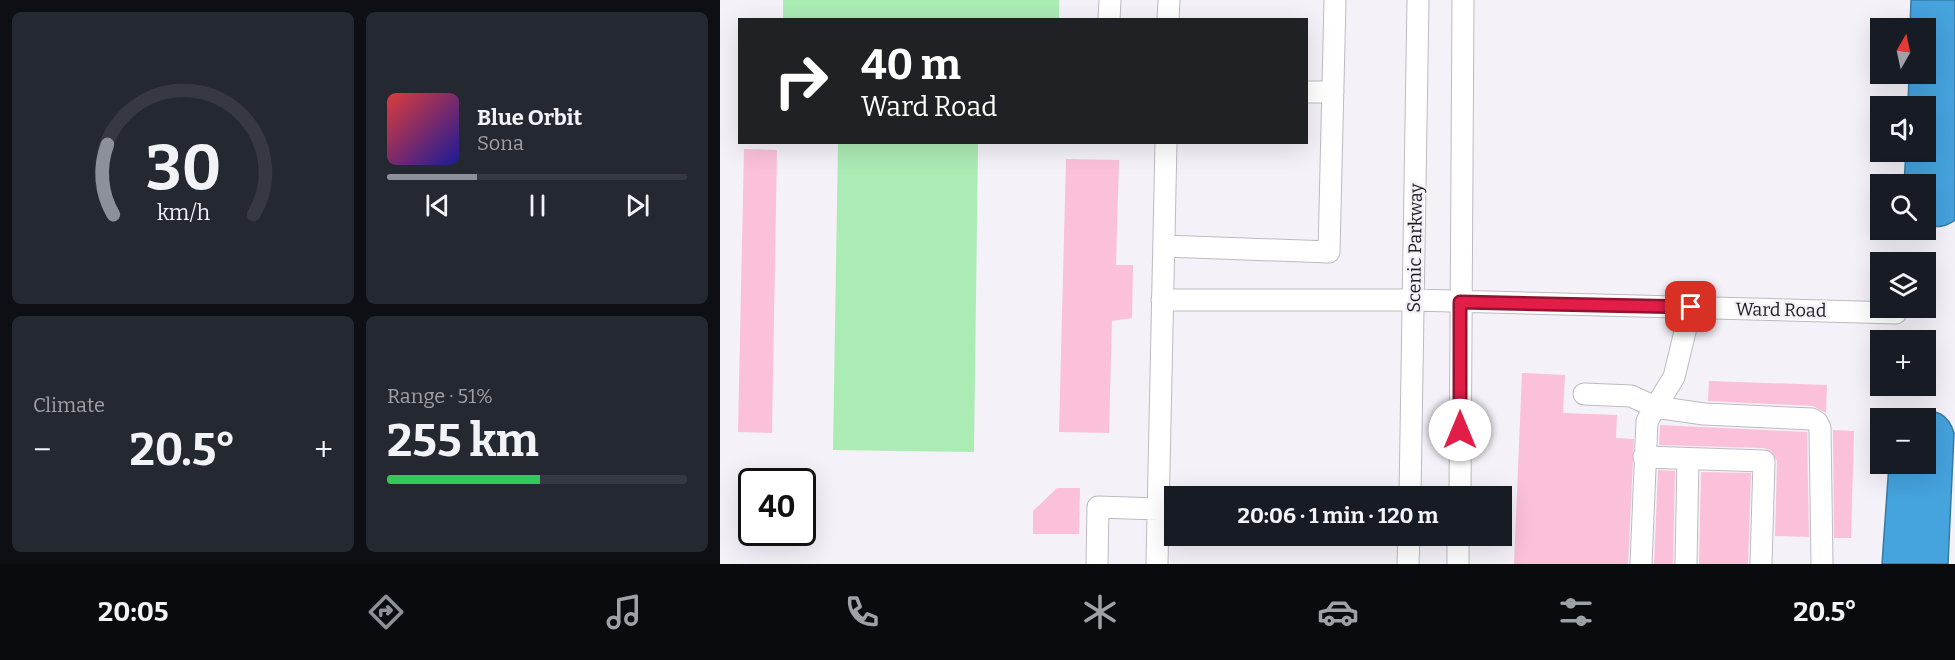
<!DOCTYPE html>
<html lang="en">
<head>
<meta charset="utf-8">
<style>
  body { margin:0; font-family:Bitter,serif; background:#242831; color:#f1f3f6; height:100vh; display:flex; flex-direction:column; font-size:22px; white-space:nowrap }
  * { box-sizing:border-box; margin:0 }
  p { font-size:20px; color:#9ea1a6 }
  .icon { flex:none; width:33px; height:33px; fill:none; stroke:currentColor; stroke-width:2; stroke-linecap:round; stroke-linejoin:round }
  .map { position:relative; flex:1; overflow:hidden }
  .sheet { display:flex; flex-direction:column; gap:12px; padding:12px; background:#0d0f14; width:720px }
  .sheet>* { flex:none }
  .top-card { position:absolute; left:18px; top:18px; width:570px; height:126px; border-radius:0px; box-shadow:0 6px 24px #0002; background:#202124; color:#fff; overflow:hidden }
  .needle { width:39px; rotate:9deg }
  .controls { position:absolute; left:1150px; top:18px; display:grid; gap:12px }
  .controls a { display:grid; place-items:center; width:66px; height:66px; border-radius:0px; background:#171b24; box-shadow:0 6px 24px #0002; font-size:30px }
  .speed { position:absolute; left:18px; top:468px; display:flex; gap:12px; font-size:30px; font-weight:700; text-align:center }
  .speed>* { display:grid; place-content:center; width:78px; height:78px; border-radius:50%; background:#171b24; box-shadow:0 6px 24px #0002; line-height:1 }
  .speed .limit { border:3px solid #111; border-radius:9px; background:#fff; color:#111 }
  .pin { position:absolute; display:grid; place-items:center; width:51px; height:51px; color:#fff; margin:-26px; border-radius:12px; box-shadow:0 3px 9px #0006 }
  .me { position:absolute; width:66px; margin:-33px; rotate:0deg; stroke-linejoin:round; filter:drop-shadow(0 0 4px #0008) }
  .turn { display:flex; align-items:center; gap:21px; height:126px; padding:0 24px; font-size:27px }
  .turn .icon { width:78px; height:78px; stroke-width:2.5 }
  .turn b { display:block; font-size:42px; line-height:51px }
  .big { font-size:45px; font-weight:700; line-height:1.1 }
  .sheet .card { flex:1; display:flex; flex-direction:column; justify-content:center; gap:9px; min-width:0; padding:0 21px; border-radius:9px; background:#242831 }
  .sheet .dial { align-items:center; gap:0 }
  .dial svg { height:156px; overflow:visible; fill:none; stroke:#363941; stroke-width:7; stroke-linecap:round; text-anchor:middle }
  .dial text { fill:#f1f3f6; stroke:none }
  .song { display:flex; align-items:center; gap:18px }
  .cover { width:72px; height:72px; border-radius:9px; background:linear-gradient(135deg,hsl(0 70% 55%),hsl(240 70% 35%)) }
  .played { height:6px; border-radius:3px; background:linear-gradient(90deg,#8c9099 30%,#363941 30%) }
  .keys { display:flex; justify-content:space-around; direction:ltr }
  .heat { display:flex; justify-content:space-between; align-items:center; font-size:33px; direction:ltr }
  .charge { height:9px; border-radius:4px; background:linear-gradient(90deg,#34c759 51%,#363941 0) }
  .sheet .tiles { flex:1; display:grid; gap:12px; grid-template-columns:repeat(2,1fr) }
  .trip { position:absolute; left:444px; top:486px; width:348px; height:60px; border-radius:0px; background:#171b24; box-shadow:0 6px 24px #0002; font-weight:700; line-height:60px; text-align:center }
  .menu { display:flex; height:96px; justify-content:space-around; align-items:center; background:#090b0e; color:#9ea1a6 }
  .menu .icon { width:42px; height:42px }
  .menu .active { color:#8c9099 }
  .menu b { font-size:27px; color:#f1f3f6 }
  main { display:flex; flex:1; min-height:0 }
  .map>svg:first-child { display:block }
</style>
</head>
<body>
<main>
<section class="sheet">
<div class="tiles">
<div class="card dial"><svg viewBox="0 0 100 80">
<path d="M14 69A42 42 0 1 1 86 69"/>
<path d="M14 69A42 42 0 0 1 11 33" stroke="#8c9099"/>
<text x="50" y="56" font-size="32" font-weight="700">30</text>
<text x="50" y="72" font-size="11">km/h</text>
</svg></div>
<div class="card">
<div class="song"><i class="cover"></i><div><b>Blue Orbit</b><p>Sona</p></div></div>
<div class="played"></div>
<div class="keys"><svg class="icon" aria-label="previous" viewBox="0 0 24 24"><path d="M18 5L8 12l10 7zM5 5v14"/></svg><svg class="icon" aria-label="pause" viewBox="0 0 24 24"><path d="M8 5v14M16 5v14"/></svg><svg class="icon" aria-label="next" viewBox="0 0 24 24"><path d="M6 5l10 7-10 7zM19 5v14"/></svg></div>
</div>
<div class="card"><p>Climate</p>
<div class="heat"><a>−</a><b class="big">20.5°</b><a>+</a></div>
</div>
<div class="card"><p>Range · 51%</p><b class="big">255 km</b><div class="charge"></div></div>
</div>
</section>
<div class="map">
<svg width="1235" height="564" viewBox="0 0 1235 564">
  <rect width="100%" height="100%" fill="#f4f1f8"/>
  <path fill="#abebb4" d="M63,0h276v19h-276z
    M118,143h140l-4,309 -141,-2z"/>
  <path fill="#45a3de" stroke="#397aa4" stroke-width="1.5" d="M1191,0h44v220c-10,7 -17,8 -29,5v-41h-22l2,-32h20v-46h-18l1,-32h17v-46h-16z
    M1197,410c19,0 31,3 37,23l-6,131h-66l7,-100h37v-46h-28z"/>
  <path fill="#fbc0da" d="M24,149l33,1 -5,283 -34,-1z
    M346,159l53,1 -3,105h17l-1,53 -20,3 -3,112 -50,-1z
    M802,373l43,2 -2,38 54,2 -1,23 18,1 -6,125h-114z
    M989,381l118,4 -1,28 -13,-7 -105,-5z
    M940,425l147,7 2,105 -34,-1 2,-75 -6,-10 -7,-3 -105,-3z
    M1113,430l21,1 -3,107h-17z
    M938,470l17,1 -2,93h-19z
    M981,472l50,1 -3,91h-49z
    M337,488h23l-1,46h-46v-23z"/>
  <g fill="none" stroke-linecap="round" stroke-linejoin="round">
    <defs>
      <path id="minor" d="M389,20l1,-20
        M448,20l1,-20
        M586,92h27
        M444,246l165,6 6,-252
        M442,300h253l481,13
        M864,394l47,2 24,11 49,7 108,5 5,3 3,6 2,136
        M924,457l120,4 -3,103
        M690,496l8,-496
        M740,496l3,-496
        M377,564l1,-57 60,2
        M437,564l9,-422
        M688,564l1,-28
        M738,564v-28
        M921,564l6,-143 27,-44 17,-70
        M966,564l2,-105"/>
    </defs>
    <use href="#minor" stroke="#bebac1" stroke-width="23"/>
    <use href="#minor" stroke="#fff" stroke-width="21"/>
  </g>
  <g fill="none" stroke-linecap="round" stroke-linejoin="round">
    <defs>
      <path id="route" d="M740,430v-128l231,5"/>
    </defs>
    <use href="#route" stroke="#92132f" stroke-width="15"/>
    <use href="#route" stroke="#e11d48" stroke-width="10"/>
  </g>
  <g text-anchor="middle" stroke-width="5" stroke-linejoin="round" paint-order="stroke">
    <g font-size="18" fill="#1c1b1d" stroke="#f4f1f8">
      <text transform="translate(695 248) rotate(-89)" y="6">Scenic Parkway</text>
      <text transform="translate(1061 310) rotate(1)" y="6">Ward Road</text>
    </g>
  </g>
</svg>
<div class="controls">
<a><svg class="needle" viewBox="-14 -14 28 28"><path d="M0-13l5 13h-10z" fill="#e53935"/><path d="M0 13l5-13h-10z" fill="#9ea1a6"/></svg></a>
<a><svg class="icon" aria-label="sound" viewBox="0 0 24 24"><path d="M4 9h4l5-4v14l-5-4H4zM17 9q2 3 0 6"/></svg></a>
<a><svg class="icon" aria-label="search" viewBox="0 0 24 24"><circle cx="10" cy="10" r="6"/><path d="M15 15l6 6"/></svg></a>
<a><svg class="icon" aria-label="layers" viewBox="0 0 24 24"><path d="M12 4l9 5-9 5-9-5zM3 14l9 5 9-5"/></svg></a>
<a>+</a>
<a>−</a>
</div>
<div class="speed"><div class="limit">40</div></div>
<div class="pin" style="left:971px;top:307px;background:#d93025"><svg class="icon" aria-label="arrive" viewBox="0 0 24 24"><path d="M6 21V4h12l-3 4 3 4H6"/></svg></div>
<svg class="me" style="left:740px;top:430px" viewBox="-20 -20 40 40"><circle r="19" fill="#fff"/><path d="M0-13L10 11 0 6-10 11z" fill="#e11d48"/></svg>
<div class="trip">20:06 · 1 min · 120 m</div>
<div class="top-card">
<div class="turn"><svg class="icon" aria-label="right" viewBox="0 0 24 24"><path d="M7 20v-9h11M14 6l5 5-5 5"/></svg><div><b>40 m</b>Ward Road</div></div>
</div>
</div>
</main>
<nav class="menu">
<b>20:05</b>
<svg class="icon active" aria-label="directions" viewBox="0 0 24 24"><path d="M12 3l9 9-9 9-9-9zM9 14v-3h6M13 9l2 2-2 2"/></svg>
<svg class="icon" aria-label="music" viewBox="0 0 24 24"><path d="M9 18V5l10-2v13"/><circle cx="6" cy="18" r="3"/><circle cx="16" cy="16" r="3"/></svg>
<svg class="icon" aria-label="phone" viewBox="0 0 24 24"><path d="M5 4h4l2 5-3 2q2 4 5 5l2-3 5 2v4C11 20 4 13 5 4z"/></svg>
<svg class="icon" aria-label="climate" viewBox="0 0 24 24"><path d="M12 3v18M4 7l16 10M4 17L20 7"/></svg>
<svg class="icon" aria-label="car" viewBox="0 0 24 24"><path d="M5 17H2v-5l4-1 3-4h7l3 4 3 1v5h-3M9 17h6M6 11h13"/><circle cx="7" cy="17" r="2"/><circle cx="17" cy="17" r="2"/></svg>
<svg class="icon" aria-label="filters" viewBox="0 0 24 24"><path d="M4 7h16M4 17h16"/><circle cx="9" cy="7" r="2"/><circle cx="15" cy="17" r="2"/></svg>
<b>20.5°</b>
</nav>
</body>
</html>
